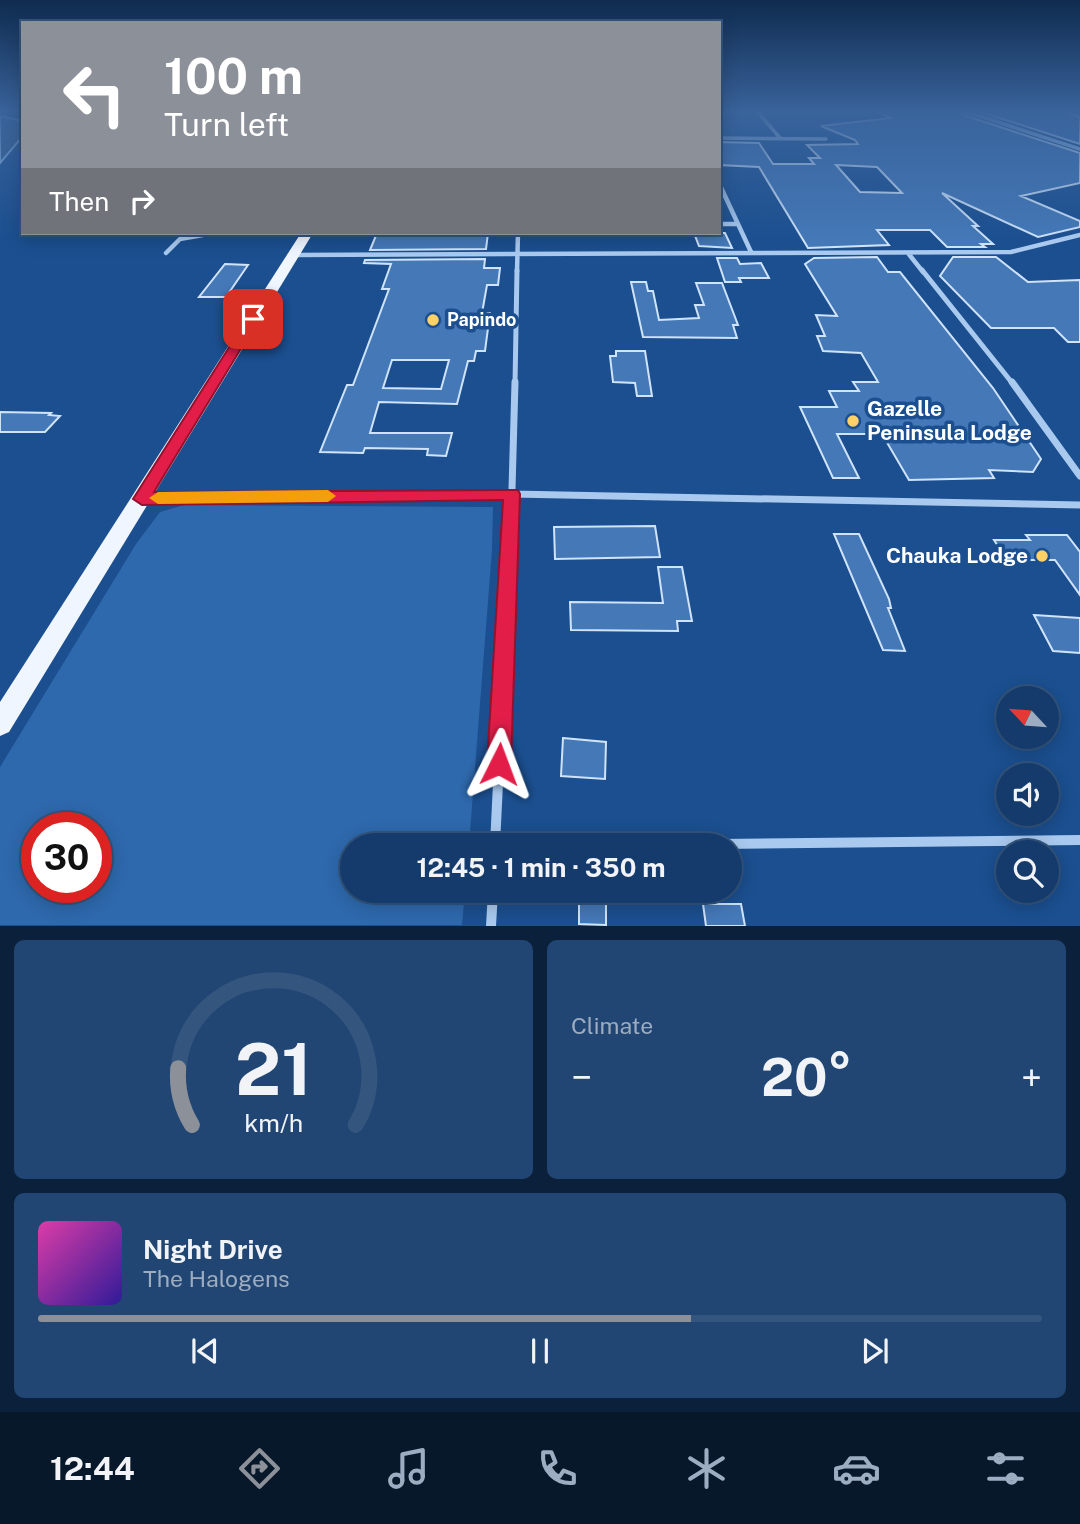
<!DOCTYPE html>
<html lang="en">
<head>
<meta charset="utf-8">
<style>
  body { margin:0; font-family:"Public Sans",sans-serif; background:#214673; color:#f1f3f6; height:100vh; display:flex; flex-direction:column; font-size:26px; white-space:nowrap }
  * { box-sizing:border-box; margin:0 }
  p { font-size:23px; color:#9dadc1 }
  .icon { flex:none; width:38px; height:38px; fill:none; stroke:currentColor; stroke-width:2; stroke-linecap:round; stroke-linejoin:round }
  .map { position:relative; height:926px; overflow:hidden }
  .details { display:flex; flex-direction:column; gap:14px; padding:14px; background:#0b203b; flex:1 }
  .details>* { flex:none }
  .hud { position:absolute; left:21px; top:21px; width:700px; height:214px; border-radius:0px; box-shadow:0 4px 18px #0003,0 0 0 2px #33557e; background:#8c9099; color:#fff; overflow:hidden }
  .needle { width:46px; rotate:296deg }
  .tools { position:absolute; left:996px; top:686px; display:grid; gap:14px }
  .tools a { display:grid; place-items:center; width:63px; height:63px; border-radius:50%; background:#143b6b; box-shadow:0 4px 18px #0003,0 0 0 2px #33557e; font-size:35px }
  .speed { position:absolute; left:21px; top:812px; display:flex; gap:14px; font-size:35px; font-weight:700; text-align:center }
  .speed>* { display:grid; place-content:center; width:91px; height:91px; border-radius:50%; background:#143b6b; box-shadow:0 4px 18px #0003,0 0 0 2px #33557e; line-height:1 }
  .speed .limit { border:10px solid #d22; background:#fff; color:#111 }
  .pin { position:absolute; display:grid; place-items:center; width:60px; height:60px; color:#fff; margin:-30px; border-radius:14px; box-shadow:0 4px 10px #0006 }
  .me { position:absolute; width:77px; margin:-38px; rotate:3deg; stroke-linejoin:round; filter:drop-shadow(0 0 5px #0008) }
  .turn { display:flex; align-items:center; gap:24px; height:147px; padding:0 28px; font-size:32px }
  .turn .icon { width:91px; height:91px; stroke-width:2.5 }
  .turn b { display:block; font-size:49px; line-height:60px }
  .then { display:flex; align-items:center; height:66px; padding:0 28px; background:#0003; gap:14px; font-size:26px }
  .big { font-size:52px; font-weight:700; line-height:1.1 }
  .details .tile { flex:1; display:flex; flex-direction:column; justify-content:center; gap:10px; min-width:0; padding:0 24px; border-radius:10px; background:#214673 }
  .details .dial { align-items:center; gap:0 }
  .dial svg { height:182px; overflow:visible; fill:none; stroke:#33557e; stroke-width:7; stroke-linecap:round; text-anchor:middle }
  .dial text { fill:#f1f3f6; stroke:none }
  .song { display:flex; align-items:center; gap:21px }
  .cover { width:84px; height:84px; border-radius:10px; background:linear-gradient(135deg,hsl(320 70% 55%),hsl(250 70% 35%)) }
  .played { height:7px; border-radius:4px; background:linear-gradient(90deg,#8c9099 65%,#33557e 65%) }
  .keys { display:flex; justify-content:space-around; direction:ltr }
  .heat { display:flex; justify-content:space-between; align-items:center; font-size:38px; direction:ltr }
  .details .tiles { flex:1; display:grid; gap:14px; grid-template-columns:1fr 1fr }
  .tile:last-child { grid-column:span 2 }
  .trip { position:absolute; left:340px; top:833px; width:402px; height:70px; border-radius:35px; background:#143b6b; box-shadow:0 4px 18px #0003,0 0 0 2px #33557e; font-weight:700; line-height:70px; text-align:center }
  .menu { display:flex; height:112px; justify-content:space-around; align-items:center; background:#08182b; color:#9dadc1 }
  .menu .icon { width:49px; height:49px }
  .menu .active { color:#8c9099 }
  .menu b { font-size:32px; color:#f1f3f6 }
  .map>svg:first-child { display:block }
</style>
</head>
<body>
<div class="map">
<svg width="1080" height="926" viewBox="0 0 1080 926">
  <rect width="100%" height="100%" fill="#1b4f8f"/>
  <path fill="#2e69ad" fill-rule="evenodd" d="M184,505l309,2 -1,43 -23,295h-117v46h113l-3,34h-462v-158l136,-223 24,-32zM37,828h59v59h-59z"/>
  <path fill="#3c6290" stroke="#9cc4f0" stroke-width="2" d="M0,116l23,5v15l-23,27z"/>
  <path fill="#4478b7" stroke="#cfe3fa" stroke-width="2" fill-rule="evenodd" d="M876,111h84l3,4 117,38v30l-59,13 59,25v6l-42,10 -96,-44 36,33h-5l20,18h-12l4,3h-38l-17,-17h-53l12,15 -81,3 -49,-81 -40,-2v-23l40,1 14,21h41l-5,-6h11l-13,-13 51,-1 -3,-4 -34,-14 70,-8zM836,165l41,2 25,26 -42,-1z
    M978,111h83l19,6v27z
    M377,233h111l-2,16 -116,1z
    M694,233h31l7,15 -33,-2z
    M877,257l11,15h12l93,116 48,71 -8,13 -44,-2 5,8 -85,2 -27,-46h-45l22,44h-26l-33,-71h37l-8,-16h30l-6,-9h25l-17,-29 -38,-2 -6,-15h8l-9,-21 21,1 -32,-52 9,-6z
    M953,257h43l32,25 52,-2v62h-12l-14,-14h-63l-51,-52z
    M717,258h20l3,6 21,-1 8,15h-30l2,4h-16z
    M485,259l-1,9h16l-2,17h-11l-5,28h8l-5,38h-9l-2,10h-6l-11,43 -78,-2 -9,31h82l-6,23 -19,-1 1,-6 -63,-1 -2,5 -43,-1 27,-67h6l36,-96h-7l9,-25 -27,-1 1,-3zM392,360h57l-8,29 -58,-1z
    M225,264l23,1 -22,32h-27z
    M631,282h15l2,9h5l6,29 40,-2 -4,-13h9l-8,-22h26l16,42h-5l4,13 -94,-1z
    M616,351h29l7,45h-15l-2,-13 -22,-1 -3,-26h6z
    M0,412l51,1 -2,2 11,1 -15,16h-45z
    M655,526l5,31 -105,2 -1,-32z
    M834,534h25l30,65 2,9h-3l17,43 -22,-1z
    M1026,535h41l13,17v43l-25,-35h-48l-13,-20h36z
    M658,567h24l10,54h-15l1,10 -107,-1 -1,-28 93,1z
    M1034,615l46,3v35l-27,-2z
    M563,738l43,4 -1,37 -44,-3z
    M579,898l27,2v25l-27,-1z
    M703,904h38l4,22h-39z"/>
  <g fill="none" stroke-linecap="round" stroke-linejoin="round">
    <path stroke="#a9c9ee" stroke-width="3.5" d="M719,111h78
      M757,111l23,27
      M964,111l116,38
      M719,138l107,1"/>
    <path stroke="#a9c9ee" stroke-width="4.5" d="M719,183l32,69
      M719,224h18
      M128,234l5,-1
      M166,253l14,-14 34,-6
      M908,253l15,19
      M294,255l717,-3 69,-17
      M517,272l1,-39"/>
    <path stroke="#a9c9ee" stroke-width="5" d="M922,270l91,114
      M515,384l2,-114"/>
    <path stroke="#a9c9ee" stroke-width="7" d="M1012,382l68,94
      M142,499l370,-5 568,11
      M511,525l4,-143"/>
    <path stroke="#a9c9ee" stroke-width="9" d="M502,703l9,-180"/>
    <path stroke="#a9c9ee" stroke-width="10" d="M495,845l7,-144
      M632,845l448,-5
      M491,926l2,-35"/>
    <path fill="#f0f6ff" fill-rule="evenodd" d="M301,233h12l-304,499 -9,4v-34z"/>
  </g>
  <linearGradient id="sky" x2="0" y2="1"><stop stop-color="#0f2b4f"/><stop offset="0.46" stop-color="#39639b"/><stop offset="1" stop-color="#39639b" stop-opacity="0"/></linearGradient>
  <rect width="1080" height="241" fill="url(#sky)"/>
  <path fill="#e11d48" stroke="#92132f" stroke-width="2" d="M253,315l6,4 -105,173 364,-2 2,4 -9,270 -4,9 -8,3 -8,-3 -4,-9 16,-264 -361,5 -9,-6 114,-180z"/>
  <path fill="#f59e0b" d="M328,490l8,6 -8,6 -170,2 -9,-6 9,-6z"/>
  <g fill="#ffd166" stroke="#1b4f8f" stroke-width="2.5">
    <circle cx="433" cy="320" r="7"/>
    <circle cx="853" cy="421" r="7"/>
    <circle cx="1042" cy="556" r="7"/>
  </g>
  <g text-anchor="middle" stroke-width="7" stroke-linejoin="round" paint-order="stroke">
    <g font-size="18" font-weight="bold" fill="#fff" stroke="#1b4f8f" text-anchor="start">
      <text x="447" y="326">Papindo</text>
    </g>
    <g font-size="21" font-weight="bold" fill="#fff" stroke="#1b4f8f" text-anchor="start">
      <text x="867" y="416">Gazelle<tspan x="867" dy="24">Peninsula Lodge</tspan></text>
      <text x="1028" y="563" text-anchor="end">Chauka Lodge</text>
    </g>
  </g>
</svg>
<div class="tools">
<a><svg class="needle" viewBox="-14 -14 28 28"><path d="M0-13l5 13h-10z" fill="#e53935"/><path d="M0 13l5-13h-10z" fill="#9dadc1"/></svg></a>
<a><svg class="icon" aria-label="sound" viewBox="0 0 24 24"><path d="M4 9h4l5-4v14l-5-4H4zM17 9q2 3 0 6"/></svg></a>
<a><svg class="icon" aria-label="search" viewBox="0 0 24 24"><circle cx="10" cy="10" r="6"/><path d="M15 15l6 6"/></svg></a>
</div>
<div class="speed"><div class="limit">30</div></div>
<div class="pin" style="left:253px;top:319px;background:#d93025"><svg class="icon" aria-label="arrive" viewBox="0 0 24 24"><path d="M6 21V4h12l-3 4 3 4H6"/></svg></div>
<svg class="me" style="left:499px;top:764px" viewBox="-20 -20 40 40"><path d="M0-17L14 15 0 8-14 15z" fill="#e11d48" stroke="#fff" stroke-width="4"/></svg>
<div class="trip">12:45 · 1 min · 350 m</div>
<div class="hud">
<div class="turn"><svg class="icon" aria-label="left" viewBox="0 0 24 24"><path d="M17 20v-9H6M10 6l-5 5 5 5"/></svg><div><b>100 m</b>Turn left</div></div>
<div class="then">Then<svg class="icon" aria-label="right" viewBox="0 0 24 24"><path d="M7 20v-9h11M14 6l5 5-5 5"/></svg></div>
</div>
</div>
<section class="details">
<div class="tiles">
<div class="tile dial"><svg viewBox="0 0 100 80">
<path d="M14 69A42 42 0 1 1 86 69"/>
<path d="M14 69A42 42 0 0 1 8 44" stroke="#8c9099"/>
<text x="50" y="56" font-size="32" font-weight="700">21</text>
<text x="50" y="72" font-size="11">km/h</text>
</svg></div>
<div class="tile"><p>Climate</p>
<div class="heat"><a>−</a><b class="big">20°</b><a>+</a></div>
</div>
<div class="tile">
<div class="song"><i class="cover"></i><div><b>Night Drive</b><p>The Halogens</p></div></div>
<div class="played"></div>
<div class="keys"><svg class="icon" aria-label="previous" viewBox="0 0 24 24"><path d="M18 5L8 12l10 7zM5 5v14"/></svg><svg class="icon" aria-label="pause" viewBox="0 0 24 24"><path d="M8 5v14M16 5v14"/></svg><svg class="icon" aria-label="next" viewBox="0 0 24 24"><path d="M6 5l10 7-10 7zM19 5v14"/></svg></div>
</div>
</div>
</section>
<nav class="menu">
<b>12:44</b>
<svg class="icon active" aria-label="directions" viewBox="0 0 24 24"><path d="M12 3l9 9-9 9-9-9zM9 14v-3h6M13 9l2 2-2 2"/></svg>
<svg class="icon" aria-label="music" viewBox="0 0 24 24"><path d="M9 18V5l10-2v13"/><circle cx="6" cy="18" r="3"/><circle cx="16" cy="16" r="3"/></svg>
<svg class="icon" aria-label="phone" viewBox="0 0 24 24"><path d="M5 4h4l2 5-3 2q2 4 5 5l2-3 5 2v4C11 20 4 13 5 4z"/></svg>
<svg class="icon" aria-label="climate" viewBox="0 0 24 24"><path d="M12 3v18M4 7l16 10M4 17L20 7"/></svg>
<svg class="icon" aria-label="car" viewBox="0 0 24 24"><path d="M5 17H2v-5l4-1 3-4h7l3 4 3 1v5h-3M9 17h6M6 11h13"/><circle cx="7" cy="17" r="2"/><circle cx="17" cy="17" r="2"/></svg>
<svg class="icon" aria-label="filters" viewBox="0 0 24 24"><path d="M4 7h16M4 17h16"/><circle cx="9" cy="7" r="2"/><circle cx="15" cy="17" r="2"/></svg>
</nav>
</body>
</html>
